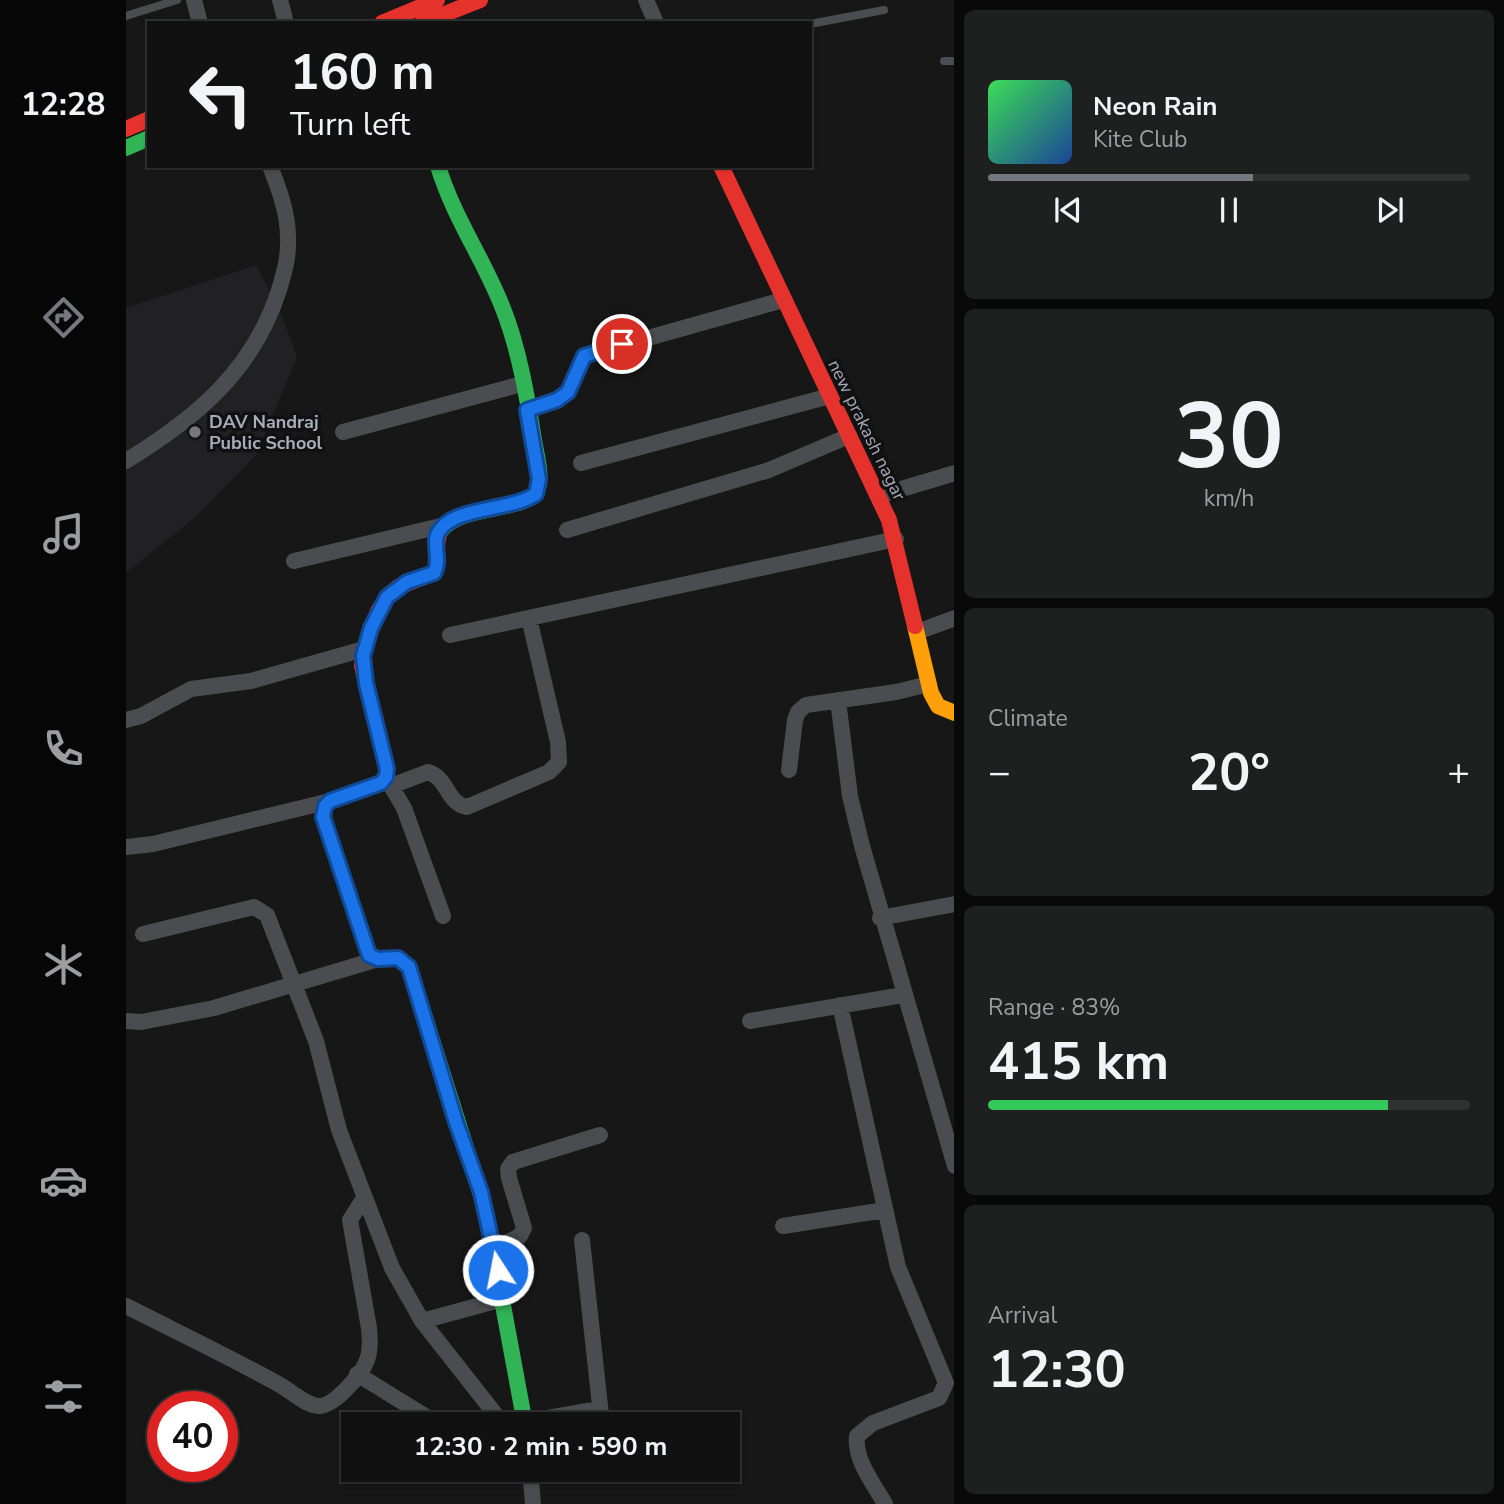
<!DOCTYPE html>
<html lang="en">
<head>
<meta charset="utf-8">
<style>
  body { margin:0; font-family:"Nunito Sans",sans-serif; background:#1e1f1f; color:#f1f3f6; height:100vh; display:flex; flex-direction:column; font-size:26px; white-space:nowrap }
  * { box-sizing:border-box; margin:0 }
  p { font-size:23px; color:#9c9d9f }
  .icon { flex:none; width:38px; height:38px; fill:none; stroke:currentColor; stroke-width:2; stroke-linecap:round; stroke-linejoin:round }
  .map { position:relative; flex:1; overflow:hidden }
  .panel { display:flex; flex-direction:column; gap:10px; padding:10px; background:#090909; width:550px }
  .panel>* { flex:none }
  .top-card { position:absolute; left:21px; top:21px; width:665px; height:147px; border-radius:0px; box-shadow:0 2px 5px #0004,0 0 0 2px #303131; background:#111; color:#f1f3f6; overflow:hidden }
  .speed { position:absolute; left:21px; top:1391px; display:flex; gap:14px; font-size:35px; font-weight:700; text-align:center }
  .speed>* { display:grid; place-content:center; width:91px; height:91px; border-radius:50%; background:#111; box-shadow:0 2px 5px #0004,0 0 0 2px #303131; line-height:1 }
  .speed .limit { border:10px solid #d22; background:#fff; color:#111 }
  .pin { position:absolute; display:grid; place-items:center; width:60px; height:60px; color:#fff; margin:-30px; border:4px solid #fff; border-radius:50%; box-shadow:0 2px 7px #0007 }
  .me { position:absolute; width:77px; margin:-38px; rotate:349deg; stroke-linejoin:round; filter:drop-shadow(0 0 5px #0008) }
  .turn { display:flex; align-items:center; gap:24px; height:147px; padding:0 28px; font-size:32px }
  .turn .icon { width:91px; height:91px; stroke-width:2.5 }
  .turn b { display:block; font-size:49px; line-height:60px }
  .big { font-size:52px; font-weight:700; line-height:1.1 }
  .panel .card { flex:1; display:flex; flex-direction:column; justify-content:center; gap:10px; min-width:0; padding:0 24px; border-radius:10px; background:#1e1f1f }
  .panel .dial { align-items:center; gap:0 }
  .dial b { font-size:91px; line-height:1 }
  .song { display:flex; align-items:center; gap:21px }
  .cover { width:84px; height:84px; border-radius:10px; background:linear-gradient(135deg,hsl(130 70% 55%),hsl(220 70% 35%)) }
  .played { height:7px; border-radius:4px; background:linear-gradient(90deg,#757880 55%,#303131 55%) }
  .keys { display:flex; justify-content:space-around; direction:ltr }
  .heat { display:flex; justify-content:space-between; align-items:center; font-size:38px; direction:ltr }
  .charge { height:10px; border-radius:5px; background:linear-gradient(90deg,#34c759 83%,#303131 0) }
  .trip { position:absolute; left:215px; top:1412px; width:399px; height:70px; border-radius:0px; background:#111; box-shadow:0 2px 5px #0004,0 0 0 2px #303131; font-weight:700; line-height:70px; text-align:center }
  main { display:flex; flex:1; min-height:0 }
  .tab-bar { display:flex; flex-direction:column; width:126px; justify-content:space-around; align-items:center; background:#070707; color:#9c9d9f }
  .tab-bar .icon { width:49px; height:49px }
  .tab-bar .on { color:#757880 }
  .tab-bar b { font-size:32px; color:#f1f3f6 }
  .map>svg:first-child { display:block }
</style>
</head>
<body>
<main>
<nav class="tab-bar">
<b>12:28</b>
<svg class="icon on" aria-label="directions" viewBox="0 0 24 24"><path d="M12 3l9 9-9 9-9-9zM9 14v-3h6M13 9l2 2-2 2"/></svg>
<svg class="icon" aria-label="music" viewBox="0 0 24 24"><path d="M9 18V5l10-2v13"/><circle cx="6" cy="18" r="3"/><circle cx="16" cy="16" r="3"/></svg>
<svg class="icon" aria-label="phone" viewBox="0 0 24 24"><path d="M5 4h4l2 5-3 2q2 4 5 5l2-3 5 2v4C11 20 4 13 5 4z"/></svg>
<svg class="icon" aria-label="climate" viewBox="0 0 24 24"><path d="M12 3v18M4 7l16 10M4 17L20 7"/></svg>
<svg class="icon" aria-label="car" viewBox="0 0 24 24"><path d="M5 17H2v-5l4-1 3-4h7l3 4 3 1v5h-3M9 17h6M6 11h13"/><circle cx="7" cy="17" r="2"/><circle cx="17" cy="17" r="2"/></svg>
<svg class="icon" aria-label="filters" viewBox="0 0 24 24"><path d="M4 7h16M4 17h16"/><circle cx="9" cy="7" r="2"/><circle cx="15" cy="17" r="2"/></svg>
</nav>
<div class="map">
<svg width="829" height="1504" viewBox="0 0 829 1504">
  <rect width="100%" height="100%" fill="#171717"/>
  <path fill="#212124" d="M130,265l25,48 16,44 -41,98 -58,60 -72,58v-265z"/>
  <g fill="none" stroke-linecap="round" stroke-linejoin="round">
    <path stroke="#4b4c50" stroke-width="8" d="M0,16l51,-16
      M684,24l74,-14
      M818,61h11"/>
    <path stroke="#4b4c50" stroke-width="16" d="M68,0l6,23
      M154,0l6,23
      M520,0l10,23
      M401,410l30,-11 11,-7 16,-36 199,-56
      M217,432l179,-48
      M0,461c70,-43 127,-90 153,-171 5,-17 10,-33 9,-52 0,-25 -9,-49 -18,-72
      M455,463l249,-67
      M752,496l77,-23
      M441,530l202,-60 80,-34
      M168,561l151,-36
      M791,632l38,-14
      M324,635l446,-96
      M712,700l12,96 12,50 93,320
      M0,720l15,-4 50,-27 60,-8 113,-32
      M663,770l6,-50 3,-8 8,-7 90,-13 33,-8
      M261,779l17,29 39,108
      M265,786l37,-14c20,6 19,32 39,35l82,-35 10,-10 -1,-20 -29,-124
      M0,847l27,-3 177,-43
      M754,918l75,-14
      M17,934l111,-27 13,8 49,126 23,89 53,138 30,53 81,103
      M714,1005l58,262 48,116 -7,15 -66,25 -16,13c-3,24 17,48 28,68
      M0,1021l15,1 73,-14 164,-49
      M624,1021l153,-26
      M657,1226l102,-16
      M456,1240l20,184
      M367,1249l27,-13 4,-8 -15,-50 -1,-9 5,-7 87,-27
      M0,1306c51,26 104,51 154,79 11,6 25,20 38,21 16,1 44,-32 49,-46 4,-10 3,-22 2,-32l-19,-108 14,-22
      M296,1321l81,-22
      M231,1374l81,50
      M399,1422l74,-13
      M404,1470l3,34"/>
    <path stroke="#30b455" stroke-width="16" d="M0,148l23,-10
      M312,166c15,50 45,92 64,140 17,42 25,90 32,134 2,14 10,40 2,52 -12,20 -77,12 -96,40
      M225,900l19,55 8,4 20,-1 11,9 76,241 40,216"/>
    <path stroke="#ff9f0a" stroke-width="16" d="M789,626l16,67 7,13 17,7"/>
    <path stroke="#e5322d" stroke-width="16" d="M256,23l55,-23
      M296,23l58,-23
      M0,129l23,-10
      M595,166l168,354 26,106
      M225,900l-28,-83 2,-11 5,-5 51,-18 5,-6 1,-8 -25,-103 3,-20 13,-35 13,-18 7,-6 36,-14c6,-14 0,-28 6,-41"/>
  </g>
  <g fill="none" stroke-linecap="round" stroke-linejoin="round">
    <defs>
      <path id="route" d="M372,1270l-17,-78 -25,-70 -47,-155 -11,-9 -20,1 -9,-4 -46,-138 2,-11 5,-5 51,-18 5,-6 1,-8 -21,-86 -3,-27 8,-28 16,-31 20,-15 27,-9c8,-14 -3,-30 5,-42 17,-25 72,-20 97,-37l3,-15 -12,-69 30,-10 11,-8 16,-36 38,-12"/>
    </defs>
    <use href="#route" stroke="#114b97" stroke-width="18"/>
    <use href="#route" stroke="#1a73e8" stroke-width="12"/>
  </g>
  <circle fill="#757880" stroke="#111113" stroke-width="2.5" cx="69" cy="432" r="7"/>
  <g text-anchor="middle" stroke-width="7" stroke-linejoin="round" paint-order="stroke">
    <g font-size="18" font-weight="bold" fill="#a8adb8" stroke="#111113" text-anchor="start">
      <text x="83" y="428">DAV Nandraj<tspan x="83" dy="21">Public School</tspan></text>
    </g>
    <g font-size="18" fill="#a8adb8" stroke="#111113">
      <text transform="translate(741 430) rotate(64)" y="6">new prakash nagar</text>
    </g>
  </g>
</svg>
<div class="speed"><div class="limit">40</div></div>
<div class="pin" style="left:496px;top:344px;background:#d93025"><svg class="icon" aria-label="arrive" viewBox="0 0 24 24"><path d="M6 21V4h12l-3 4 3 4H6"/></svg></div>
<svg class="me" style="left:372px;top:1270px" viewBox="-20 -20 40 40"><circle r="17" fill="#1a73e8" stroke="#fff" stroke-width="3"/><path d="M0-11L8 9 0 5-8 9z" fill="#fff"/></svg>
<div class="trip">12:30 · 2 min · 590 m</div>
<div class="top-card">
<div class="turn"><svg class="icon" aria-label="left" viewBox="0 0 24 24"><path d="M17 20v-9H6M10 6l-5 5 5 5"/></svg><div><b>160 m</b>Turn left</div></div>
</div>
</div>
<section class="panel">
<div class="card">
<div class="song"><i class="cover"></i><div><b>Neon Rain</b><p>Kite Club</p></div></div>
<div class="played"></div>
<div class="keys"><svg class="icon" aria-label="previous" viewBox="0 0 24 24"><path d="M18 5L8 12l10 7zM5 5v14"/></svg><svg class="icon" aria-label="pause" viewBox="0 0 24 24"><path d="M8 5v14M16 5v14"/></svg><svg class="icon" aria-label="next" viewBox="0 0 24 24"><path d="M6 5l10 7-10 7zM19 5v14"/></svg></div>
</div>
<div class="card dial"><b>30</b><p>km/h</p></div>
<div class="card"><p>Climate</p>
<div class="heat"><a>−</a><b class="big">20°</b><a>+</a></div>
</div>
<div class="card"><p>Range · 83%</p><b class="big">415 km</b><div class="charge"></div></div>
<div class="card"><p>Arrival</p><b class="big">12:30</b></div>
</section>
</main>
</body>
</html>
